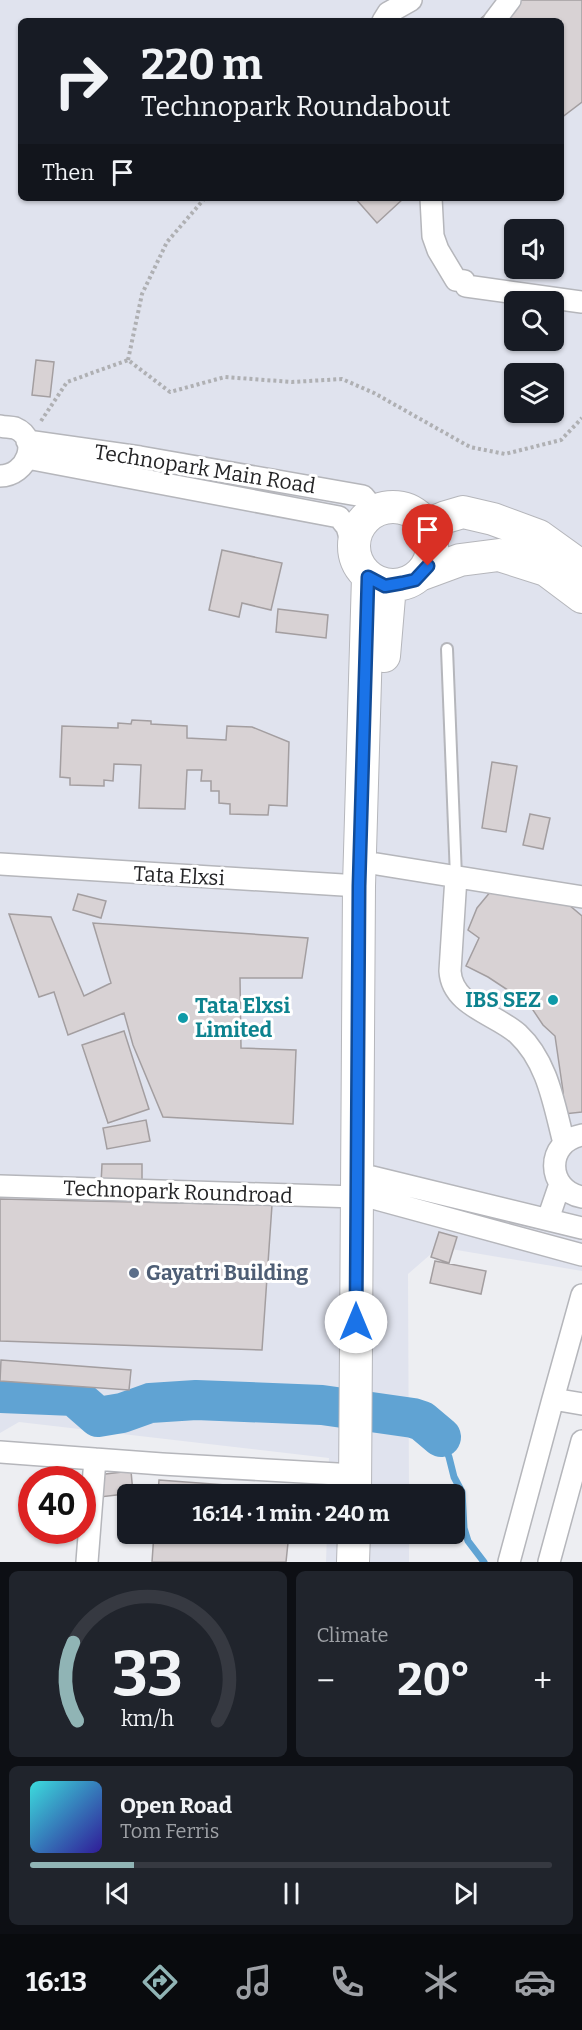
<!DOCTYPE html>
<html lang="en">
<head>
<meta charset="utf-8">
<style>
  body { margin:0; font-family:Bitter,serif; background:#20242c; color:#f1f3f6; height:100vh; display:flex; flex-direction:column; font-size:22px; white-space:nowrap }
  * { box-sizing:border-box; margin:0 }
  p { font-size:20px; color:#9ea1a6 }
  .icon { flex:none; width:33px; height:33px; fill:none; stroke:currentColor; stroke-width:2; stroke-linecap:round; stroke-linejoin:round }
  .map { position:relative; height:1562px; overflow:hidden }
  .sheet { display:flex; flex-direction:column; gap:9px; padding:9px; background:#0d0f14; flex:1 }
  .sheet>* { flex:none }
  .banner { position:absolute; left:18px; top:18px; width:546px; height:183px; border-radius:9px; box-shadow:0 2px 4px #0004; background:#171b24; color:#f1f3f6; overflow:hidden }
  .fabs { position:absolute; left:504px; top:219px; display:grid; gap:12px }
  .fabs a { display:grid; place-items:center; width:60px; height:60px; border-radius:9px; background:#171b24; box-shadow:0 2px 4px #0004; font-size:30px }
  .speed { position:absolute; left:18px; top:1466px; display:flex; gap:12px; font-size:30px; font-weight:700; text-align:center }
  .speed>* { display:grid; place-content:center; width:78px; height:78px; border-radius:50%; background:#171b24; box-shadow:0 2px 4px #0004; line-height:1 }
  .speed .limit { border:9px solid #d22; background:#fff; color:#111 }
  .pin { position:absolute; display:grid; place-items:center; width:51px; height:51px; color:#fff; margin:-62px -26px; border-radius:50% 50% 50% 0; rotate:-45deg; box-shadow:0 0 6px #0007 }
  .pin .icon { rotate:45deg }
  .me { position:absolute; width:66px; margin:-33px; rotate:0deg; stroke-linejoin:round; filter:drop-shadow(0 0 4px #0008) }
  .turn { display:flex; align-items:center; gap:21px; height:126px; padding:0 24px; font-size:27px }
  .turn .icon { width:78px; height:78px; stroke-width:2.5 }
  .turn b { display:block; font-size:42px; line-height:51px }
  .then { display:flex; align-items:center; height:57px; padding:0 24px; background:#0003; gap:12px; font-size:22px }
  .big { font-size:45px; font-weight:700; line-height:1.1 }
  .sheet .card { flex:1; display:flex; flex-direction:column; justify-content:center; gap:9px; min-width:0; padding:0 21px; border-radius:9px; background:#20242c }
  .sheet .dial { align-items:center; gap:0 }
  .dial svg { height:156px; overflow:visible; fill:none; stroke:#363941; stroke-width:7; stroke-linecap:round; text-anchor:middle }
  .dial text { fill:#f1f3f6; stroke:none }
  .song { display:flex; align-items:center; gap:18px }
  .cover { width:72px; height:72px; border-radius:9px; background:linear-gradient(135deg,hsl(180 70% 55%),hsl(250 70% 35%)) }
  .played { height:6px; border-radius:3px; background:linear-gradient(90deg,#90b4b5 20%,#363941 20%) }
  .keys { display:flex; justify-content:space-around; direction:ltr }
  .heat { display:flex; justify-content:space-between; align-items:center; font-size:33px; direction:ltr }
  .sheet .tiles { flex:1; display:grid; gap:9px; grid-template-columns:1fr 1fr }
  .card:last-child { grid-column:span 2 }
  .trip { position:absolute; left:117px; top:1484px; width:348px; height:60px; border-radius:9px; background:#171b24; box-shadow:0 2px 4px #0004; font-weight:700; line-height:60px; text-align:center }
  .tab-bar { display:flex; height:96px; justify-content:space-around; align-items:center; background:#090b0e; color:#9ea1a6 }
  .tab-bar .icon { width:42px; height:42px }
  .tab-bar .active { color:#90b4b5 }
  .tab-bar b { font-size:27px; color:#f1f3f6 }
  .map>svg:first-child { display:block }
</style>
</head>
<body>
<div class="map">
<svg width="582" height="1562" viewBox="0 0 582 1562">
  <rect width="100%" height="100%" fill="#edeef2"/>
  <path fill="#e0e3ee" fill-rule="evenodd" d="M0,0h582v1271l-143,-24 -31,27 1,220h-81l1,-36 -310,-36 -19,11zM21,21h540v177h-540zM514,230h40v38h-40zM514,302h40v38h-40zM514,374h40v38h-40z
    M327,1533h82v29h-83z"/>
  <g fill="none" stroke-linecap="round" stroke-linejoin="round">
    <path stroke="#60a3d3" stroke-width="7" d="M441,1437l8,20 5,20 8,15 2,36 4,13 16,21"/>
    <path stroke="#60a3d3" stroke-width="40" d="M0,1393l74,3 24,21 24,-4 28,-10 46,-3 126,5 91,13 9,3 19,16"/>
  </g>
  <path fill="#d8d2d4" stroke="#a39ea0" stroke-width="1.5" d="M502,0h80v102l-21,16v-97h-83z
    M355,198h49l-27,25z
    M36,360l18,2 -4,35 -18,-2z
    M222,550l60,13 -11,47 -29,-7 -3,14 -30,-7z
    M278,609l50,6 -2,23 -50,-6z
    M132,720l19,1v3l36,2v12l39,2 1,-14 25,1 37,15 -2,64 -18,-1 -1,10 -38,-1v-10l-11,-1v-12h-8v-10h-10l1,-11h-15l-2,39 -46,-1 2,-43 -27,-1 -1,17 -9,-1v6l-34,-1v-7l-10,-1 2,-51 56,2v-5l13,1z
    M492,762l25,4 -11,66 -24,-4z
    M530,814l20,4 -7,31 -20,-4z
    M491,891l78,14 13,11v196l-18,2 -1,-23 -8,-55 -12,-11 -14,-21 -41,-27 -22,-11 13,-28 -11,-8 9,-22z
    M78,894l28,7 -5,17 -28,-8z
    M9,914l42,3 33,79 27,-13 -18,-60 215,15 -6,40h-62l1,70 55,2 -3,74 -130,-7 -30,-72 -9,-32 -56,22 -14,-43 -15,5z
    M124,1031l25,78 -41,14 -26,-78z
    M146,1120l4,21 -43,8 -4,-21z
    M102,1164h40v21l-41,-1z
    M0,1199l272,6 -10,145 -262,-9z
    M439,1232l18,5 -8,26 -18,-6z
    M435,1261l51,10 -5,23 -51,-11z
    M1,1360l130,10 -2,20 -129,-9z
    M131,1471l2,22 -33,4 -3,-22z
    M159,1480l136,10 -1,4h-136z
    M154,1533h135l-3,29h-134z"/>
  <g fill="none" stroke-linecap="round" stroke-linejoin="round">
    <defs>
      <path id="lane" d="M447,649l9,228"/>
      <path id="street" d="M383,21l5,-8 23,-13
        M494,21l16,-21
        M431,198l2,38 5,14 18,30 8,1 2,5 116,16
        M0,426c5,1 11,1 15,2 26,11 12,48 -15,48
        M27,441l113,16 223,39 5,6 2,12
        M27,458l312,59 8,10 7,24
        M0,864l359,22
        M377,864l205,33
        M456,877l-6,94c2,35 46,43 68,63 30,28 36,71 46,109
        M582,1135c-37,7 -36,55 0,62
        M372,1177l210,51
        M0,1186l356,11
        M373,1198l209,57
        M548,1219l12,-35
        M553,1399l29,-104
        M0,1452l162,12 193,11
        M87,1562l8,-103
        M509,1562l44,-163 29,5
        M549,1562l33,-121"/>
      <path id="secondary" d="M354 546a39 39 0 1 1 78 0a39 39 0 1 1-78 0Z
        M427,525l19,-8 17,-5 30,7 46,17 43,31
        M422,574l38,-14 39,-5 47,15 36,27
        M384,656l6,-71
        M355,1494l4,-608 9,-309
        M353,1562l1,-29"/>
    </defs>
    <use href="#lane" stroke="#b5b6bb" stroke-width="14"/>
    <use href="#street" stroke="#b5b6bb" stroke-width="24"/>
    <use href="#secondary" stroke="#b5b6bb" stroke-width="34"/>
    <path stroke="#afb0b3" stroke-width="4" stroke-dasharray="3 3" stroke-linecap="butt" d="M128,360l14,-66 25,-52 38,-44
      M41,421l26,-39 61,-22 42,32 55,-15 67,5 50,-3 32,14 96,54 35,7 56,-14 21,-22"/>
    <use href="#lane" stroke="#fff" stroke-width="10"/>
    <use href="#street" stroke="#fff" stroke-width="21"/>
    <use href="#secondary" stroke="#fff" stroke-width="32"/>
  </g>
  <g fill="none" stroke-linecap="round" stroke-linejoin="round">
    <defs>
      <path id="route" d="M356,1322l3,-436 9,-309 17,9 17,-3 13,-3 13,-14"/>
    </defs>
    <use href="#route" stroke="#114b97" stroke-width="15"/>
    <use href="#route" stroke="#1a73e8" stroke-width="10"/>
  </g>
  <g fill="#0f9aa8" stroke="#fff" stroke-width="2">
    <circle cx="553" cy="1000" r="6"/>
    <circle cx="183" cy="1018" r="6"/>
  </g>
  <circle fill="#5c6f8a" stroke="#fff" stroke-width="2" cx="134" cy="1273" r="6"/>
  <g text-anchor="middle" stroke-width="6" stroke-linejoin="round" paint-order="stroke">
    <g font-size="21" fill="#242426" stroke="#fff">
      <text transform="translate(205 469) rotate(9)" y="7">Technopark Main Road</text>
      <text transform="translate(179 876) rotate(3)" y="7">Tata Elxsi</text>
      <text transform="translate(178 1192) rotate(2)" y="7">Technopark Roundroad</text>
    </g>
    <g font-size="21" font-weight="bold" fill="#0d838f" stroke="#fff" text-anchor="end">
      <text x="541" y="1007">IBS SEZ</text>
      <text x="195" y="1013" text-anchor="start">Tata Elxsi<tspan x="195" dy="24">Limited</tspan></text>
    </g>
    <g font-size="21" font-weight="bold" fill="#4e5e75" stroke="#fff" text-anchor="start">
      <text x="146" y="1280">Gayatri Building</text>
    </g>
  </g>
</svg>
<div class="fabs">
<a><svg class="icon" aria-label="sound" viewBox="0 0 24 24"><path d="M4 9h4l5-4v14l-5-4H4zM17 9q2 3 0 6"/></svg></a>
<a><svg class="icon" aria-label="search" viewBox="0 0 24 24"><circle cx="10" cy="10" r="6"/><path d="M15 15l6 6"/></svg></a>
<a><svg class="icon" aria-label="layers" viewBox="0 0 24 24"><path d="M12 4l9 5-9 5-9-5zM3 14l9 5 9-5"/></svg></a>
</div>
<div class="speed"><div class="limit">40</div></div>
<div class="pin" style="left:428px;top:566px;background:#d93025"><svg class="icon" aria-label="arrive" viewBox="0 0 24 24"><path d="M6 21V4h12l-3 4 3 4H6"/></svg></div>
<svg class="me" style="left:356px;top:1322px" viewBox="-20 -20 40 40"><circle r="19" fill="#fff"/><path d="M0-13L10 11 0 6-10 11z" fill="#1a73e8"/></svg>
<div class="trip">16:14 · 1 min · 240 m</div>
<div class="banner">
<div class="turn"><svg class="icon" aria-label="right" viewBox="0 0 24 24"><path d="M7 20v-9h11M14 6l5 5-5 5"/></svg><div><b>220 m</b>Technopark Roundabout</div></div>
<div class="then">Then<svg class="icon" aria-label="arrive" viewBox="0 0 24 24"><path d="M6 21V4h12l-3 4 3 4H6"/></svg></div>
</div>
</div>
<section class="sheet">
<div class="tiles">
<div class="card dial"><svg viewBox="0 0 100 80">
<path d="M14 69A42 42 0 1 1 86 69"/>
<path d="M14 69A42 42 0 0 1 12 29" stroke="#90b4b5"/>
<text x="50" y="56" font-size="32" font-weight="700">33</text>
<text x="50" y="72" font-size="11">km/h</text>
</svg></div>
<div class="card"><p>Climate</p>
<div class="heat"><a>−</a><b class="big">20°</b><a>+</a></div>
</div>
<div class="card">
<div class="song"><i class="cover"></i><div><b>Open Road</b><p>Tom Ferris</p></div></div>
<div class="played"></div>
<div class="keys"><svg class="icon" aria-label="previous" viewBox="0 0 24 24"><path d="M18 5L8 12l10 7zM5 5v14"/></svg><svg class="icon" aria-label="pause" viewBox="0 0 24 24"><path d="M8 5v14M16 5v14"/></svg><svg class="icon" aria-label="next" viewBox="0 0 24 24"><path d="M6 5l10 7-10 7zM19 5v14"/></svg></div>
</div>
</div>
</section>
<nav class="tab-bar">
<b>16:13</b>
<svg class="icon active" aria-label="directions" viewBox="0 0 24 24"><path d="M12 3l9 9-9 9-9-9zM9 14v-3h6M13 9l2 2-2 2"/></svg>
<svg class="icon" aria-label="music" viewBox="0 0 24 24"><path d="M9 18V5l10-2v13"/><circle cx="6" cy="18" r="3"/><circle cx="16" cy="16" r="3"/></svg>
<svg class="icon" aria-label="phone" viewBox="0 0 24 24"><path d="M5 4h4l2 5-3 2q2 4 5 5l2-3 5 2v4C11 20 4 13 5 4z"/></svg>
<svg class="icon" aria-label="climate" viewBox="0 0 24 24"><path d="M12 3v18M4 7l16 10M4 17L20 7"/></svg>
<svg class="icon" aria-label="car" viewBox="0 0 24 24"><path d="M5 17H2v-5l4-1 3-4h7l3 4 3 1v5h-3M9 17h6M6 11h13"/><circle cx="7" cy="17" r="2"/><circle cx="17" cy="17" r="2"/></svg>
</nav>
</body>
</html>
